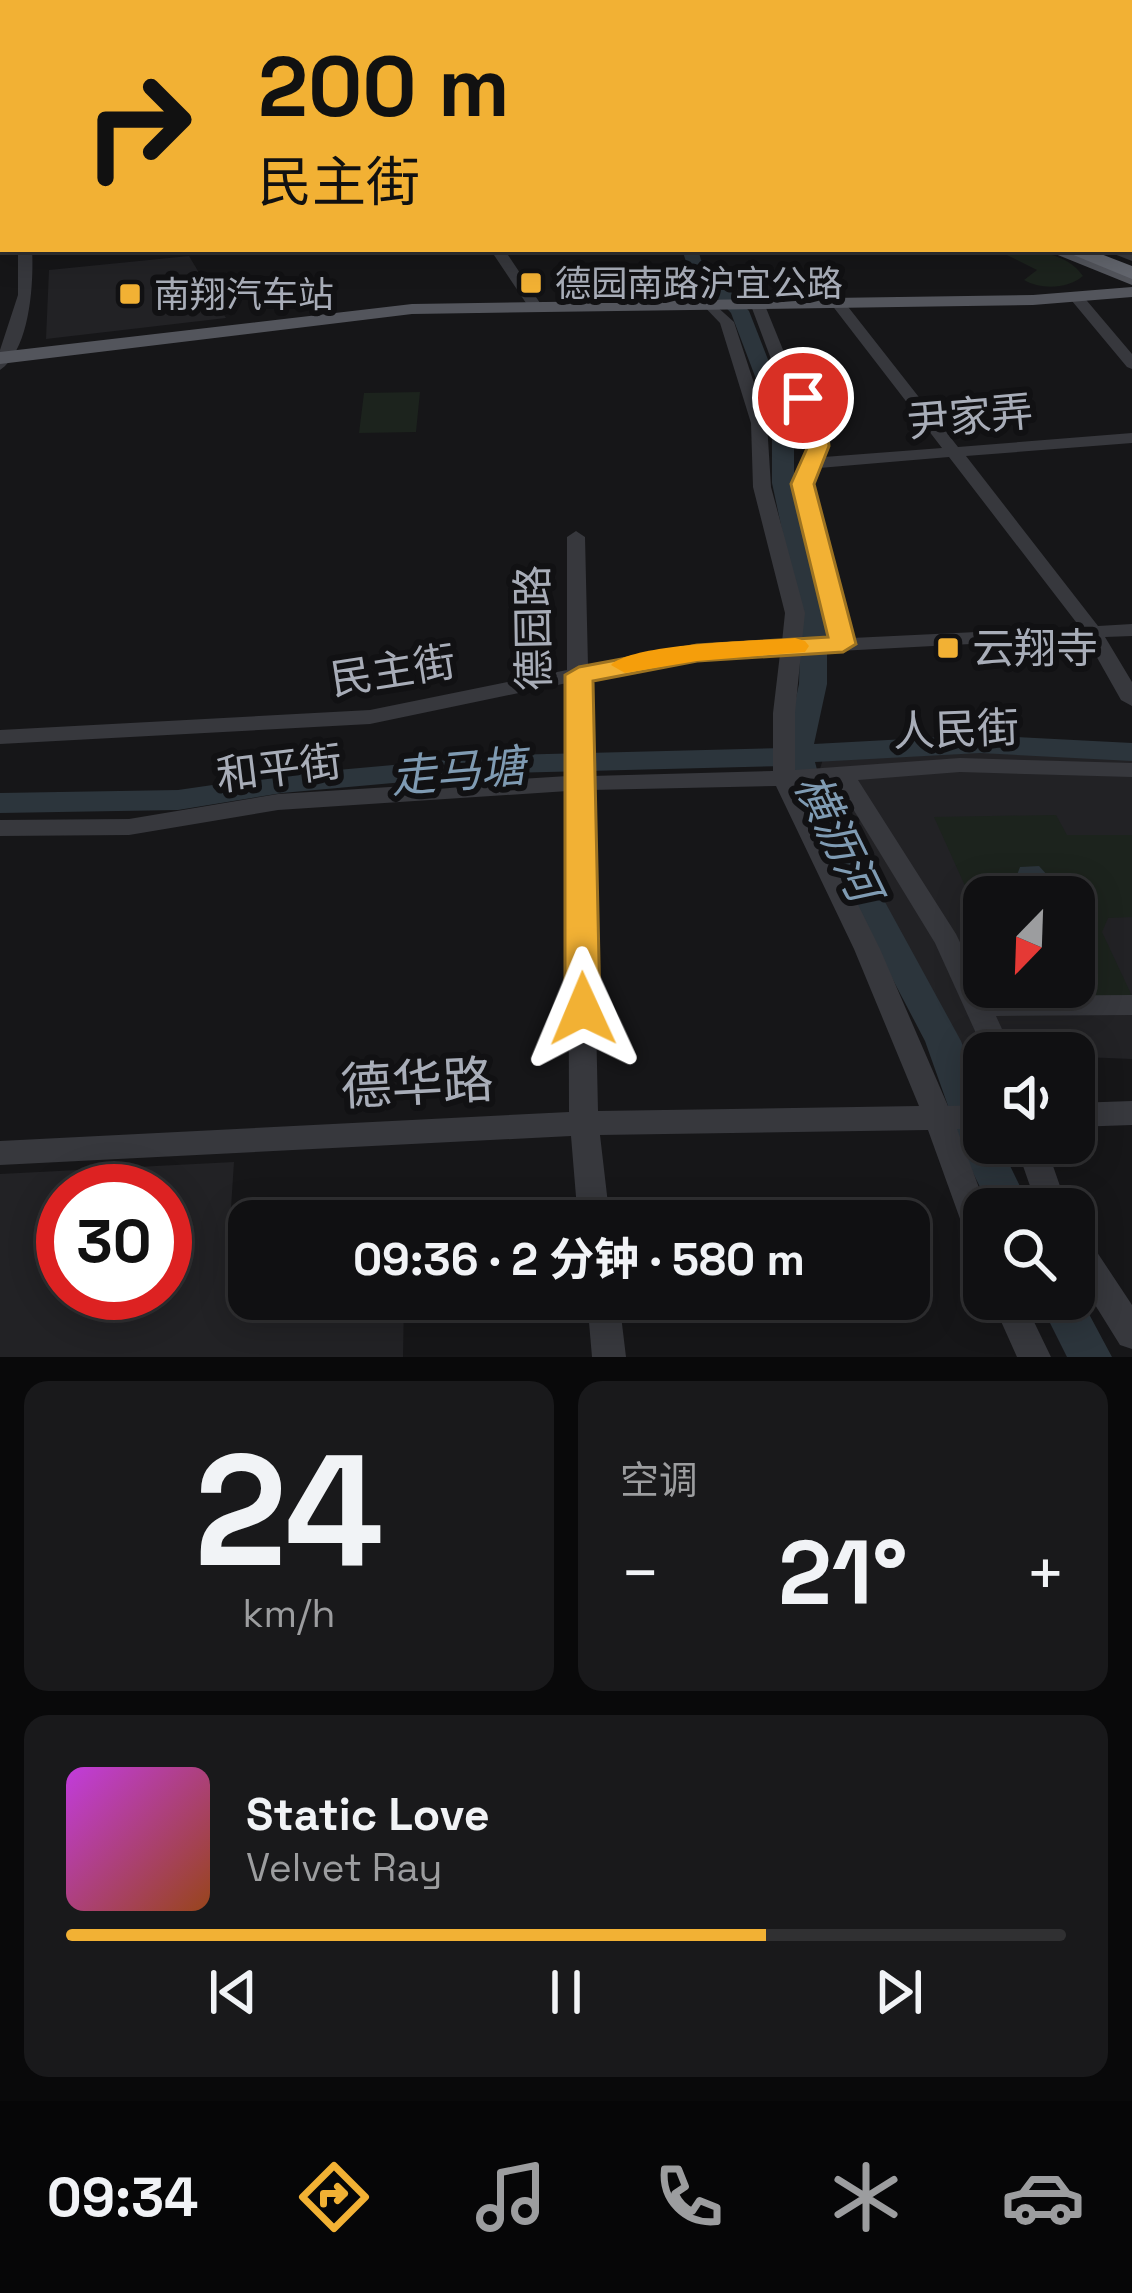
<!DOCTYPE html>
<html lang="zh">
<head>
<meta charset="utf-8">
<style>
  body { margin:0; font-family:"Space Grotesk","Noto Sans SC",sans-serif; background:#19191b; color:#f1f3f6; height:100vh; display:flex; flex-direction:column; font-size:45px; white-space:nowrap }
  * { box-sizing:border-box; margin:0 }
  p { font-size:39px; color:#9c9d9f }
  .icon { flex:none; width:66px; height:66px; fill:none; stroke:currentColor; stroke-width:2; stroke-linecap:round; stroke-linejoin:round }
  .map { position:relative; height:1357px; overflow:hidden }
  .sheet { display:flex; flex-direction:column; gap:24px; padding:24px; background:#09090a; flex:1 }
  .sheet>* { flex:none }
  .top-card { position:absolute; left:0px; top:0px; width:1134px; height:252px; box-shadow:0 6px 30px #0003,0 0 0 3px #303032; background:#f2b134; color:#111; overflow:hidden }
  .needle { width:78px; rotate:203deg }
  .controls { position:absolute; left:963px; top:876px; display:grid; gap:24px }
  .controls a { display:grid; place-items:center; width:132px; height:132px; border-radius:24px; background:#101012; box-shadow:0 6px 30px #0003,0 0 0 3px #303032; font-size:60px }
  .speed { position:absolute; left:36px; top:1164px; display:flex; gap:24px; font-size:60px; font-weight:700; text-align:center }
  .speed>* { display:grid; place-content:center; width:156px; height:156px; border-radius:50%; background:#101012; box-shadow:0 6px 30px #0003,0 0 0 3px #303032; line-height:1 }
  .speed .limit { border:18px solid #d22; background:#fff; color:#111 }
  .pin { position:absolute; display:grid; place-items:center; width:102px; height:102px; color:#fff; margin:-51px; border:6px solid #fff; border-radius:50%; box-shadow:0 3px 12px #0007 }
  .me { position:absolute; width:132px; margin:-66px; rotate:359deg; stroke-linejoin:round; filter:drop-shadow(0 0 9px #0008) }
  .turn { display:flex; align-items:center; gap:42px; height:252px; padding:0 60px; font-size:54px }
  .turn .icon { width:156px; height:156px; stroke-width:2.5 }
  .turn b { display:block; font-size:84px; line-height:102px }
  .big { font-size:90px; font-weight:700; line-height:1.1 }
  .sheet .widget { flex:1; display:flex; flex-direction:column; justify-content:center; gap:18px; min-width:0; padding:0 42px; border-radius:24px; background:#19191b }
  .sheet .dial { align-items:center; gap:0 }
  .dial b { font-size:156px; line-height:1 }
  .song { display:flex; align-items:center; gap:36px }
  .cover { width:144px; height:144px; border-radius:18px; background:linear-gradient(135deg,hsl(290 70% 55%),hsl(20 70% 35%)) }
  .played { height:12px; border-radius:6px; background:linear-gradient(90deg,#f2b134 70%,#303032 70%) }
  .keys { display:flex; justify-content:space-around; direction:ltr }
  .heat { display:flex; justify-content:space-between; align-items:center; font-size:66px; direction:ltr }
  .sheet .tiles { flex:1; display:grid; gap:24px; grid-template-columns:1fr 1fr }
  .widget:last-child { grid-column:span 2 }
  .trip { position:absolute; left:228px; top:1200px; width:702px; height:120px; border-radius:24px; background:#101012; box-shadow:0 6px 30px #0003,0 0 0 3px #303032; font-weight:700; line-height:120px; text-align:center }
  .dock { display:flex; height:192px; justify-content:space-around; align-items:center; background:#060607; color:#9c9d9f }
  .dock .icon { width:84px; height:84px }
  .dock .on { color:#f2b134 }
  .dock b { font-size:54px; color:#f1f3f6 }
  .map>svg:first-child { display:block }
</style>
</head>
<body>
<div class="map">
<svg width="1132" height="1357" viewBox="0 0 1132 1357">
  <rect width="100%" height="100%" fill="#161618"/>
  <path fill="#222225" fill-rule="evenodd" d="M189,256l37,62 -180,21 3,-69z
    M889,742l243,14v303l-148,-6v8h-19l-149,-279 7,-23zM984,897h90v90h-90z
    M234,1162l-6,92 21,-1v46h155l-1,58h-403v-183zM165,1191v102h-102v-102z"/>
  <path fill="#1c231d" d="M995,249c29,0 71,1 88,27 -15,13 -42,14 -59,4l13,-10z
    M420,392l-4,40 -57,1 5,-40z
    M1056,815l11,20h65v82l-24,1 -6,14 30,64 -79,3 -5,-12h26v-90h-90v31l-50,-111z"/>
  <path fill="#2c353c" d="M1039,866l20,22 14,2 10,31h-9v-24h-57l-3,-10 8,-3 -5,-9 3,-8z"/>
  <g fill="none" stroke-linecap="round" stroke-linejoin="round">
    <path stroke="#2c353c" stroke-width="3" d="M740,0l19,3"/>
    <path fill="#2c353c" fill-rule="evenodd" d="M1131,58l1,1v8l-1,-1z
      M1131,161h1v8h-1z
      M682,249h16l3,11 48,51 38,97 7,31v44l33,136v65l-13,60 166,-9 152,8v18l-152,-8 -165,9 6,23 140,256 23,62v40h15l32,66h-40l-22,-44 -44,-124 -134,-256 -5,-19 -282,7 -222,20 -104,17 -178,3v-20l178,-3 104,-15 222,-20 281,-7 14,-64 2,-65 -29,-136v-44l-5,-31 -36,-95 -44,-48z
      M1074,1286l38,71h-45l-29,-58h36z"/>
    <path fill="#37383d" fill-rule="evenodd" d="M184,0h82l-86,3z
      M307,0h8l1,3h-8z
      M326,0h8l1,3h-8z
      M1131,12l1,1v6l-1,-1z
      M3,60v6l-3,1v-6z
      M1131,91h1v6h-1z
      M0,110l3,1v22h-3z
      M18,249h14c2,34 -2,101 -32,121v-20l18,-55z
      M490,249h14l38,57 -2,3h-10z
      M1107,249l25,3v9l-23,-9z
      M833,293l5,1 120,153 174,-14v10l-166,13 132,170 34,-2v12l-27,1 27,45v24l-11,-6 -35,-62 -285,15 -6,60v57l165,-12 172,5v14l-172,-5 -102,8 98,154 30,62 146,-1v20l-136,1 17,37h-28l-50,-110 -99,-162 -38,3 82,165 68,157 36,-1v24h-27l30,80h-3v46l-11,-4 -5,-10 -40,-111 -328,5 10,86h-32l-7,-85 -571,29v-24l569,-29 -1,-321 -290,19 -149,25 -129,1v-16l129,-1 149,-25 290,-18 -1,-93 -197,41 -370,20v-14l370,-20 197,-40v-133l9,-6 9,6 3,129 132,-21 62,-3 3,-29 -32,-126 -2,-64 -31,-100 -23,-24 7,-4 30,27 33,101 4,64 34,126 -3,28 30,-2 -38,-155 16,-32 -1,-24 -35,-61 -24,-64 2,-3 12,3 26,64 35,61 -1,29 118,-9 -114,-148v-6zM949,457l127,165 3,5 -227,11 -40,-154 7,-16zM780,654l-7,59v58l-182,5 -3,-98 132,-21zM776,786l78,163 65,157 -321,5 -7,-321z
      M1077,294l5,1 50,59v15l-5,-2 -55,-66 -2,-3z
      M1132,1101v24l-58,2v-24z
      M1015,1143h30l23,66h-30z
      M1074,1230l11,4 47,71v44l-12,-4 -46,-74z
      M587,1299h32l7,58h-34z
      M991,1299h32l28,58h-34z"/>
    <path fill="#53555c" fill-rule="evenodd" d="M1131,82h1v8h-1z
      M1043,249h23l66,25v11z
      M1132,287v10l-99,8 -621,9 -412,50v-12l412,-48 621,-9z"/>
    <path fill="#63666e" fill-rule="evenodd" d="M825,0h19l-21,3z
      M1059,249h29l44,17v13z"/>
    <path stroke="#4a4c52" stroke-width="3" stroke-dasharray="8 6" stroke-linecap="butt" d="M710,0l18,3
      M792,0l19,3"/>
  </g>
  <path fill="#f2b134" stroke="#9d7322" stroke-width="3" d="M803,391l10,7 14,30 2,18 -15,38 42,160 -13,8 -146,9 -104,20 7,328 -5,9 -12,4 -13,-4 -5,-9v-334l14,-8 118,-22 131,-8 -37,-153 17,-38 -2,-18 -13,-30z"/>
  <path fill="#f59e0b" d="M795,638l10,3 4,5 -4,6 -108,9 -72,12 -14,-8c23,-22 148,-24 184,-27z"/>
  <g fill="#f2b134" stroke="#111113" stroke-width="4.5">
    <rect x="519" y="271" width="24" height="24" rx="6"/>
    <rect x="118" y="282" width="24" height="24" rx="6"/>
    <rect x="936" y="636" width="24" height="24" rx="6"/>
  </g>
  <g text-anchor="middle" stroke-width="12" stroke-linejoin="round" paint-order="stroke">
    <g font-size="36" fill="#a8adb8" stroke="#111113" text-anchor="start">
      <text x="555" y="296">德园南路沪宜公路</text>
      <text x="154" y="307">南翔汽车站</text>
    </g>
    <g font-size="42" fill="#a8adb8" stroke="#111113">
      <text transform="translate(970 416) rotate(-5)" y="15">尹家弄</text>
      <text transform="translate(533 628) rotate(-91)" y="15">德园路</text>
      <text transform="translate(393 670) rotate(-9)" y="15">民主街</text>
      <text transform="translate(956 729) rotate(-2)" y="15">人民街</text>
      <text transform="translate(279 768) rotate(-7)" y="15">和平街</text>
    </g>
    <g font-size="42" fill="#a8adb8" stroke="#111113" text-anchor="start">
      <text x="972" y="663">云翔寺</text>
    </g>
    <g font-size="45" font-style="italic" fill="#7f9bb3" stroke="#111113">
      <text transform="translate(458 771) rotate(-5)" y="16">走马塘</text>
      <text transform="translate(838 837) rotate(64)" y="16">横沥河</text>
    </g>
    <g font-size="51" fill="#a8adb8" stroke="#111113">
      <text transform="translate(417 1083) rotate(-3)" y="18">德华路</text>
    </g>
  </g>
</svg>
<div class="controls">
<a><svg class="needle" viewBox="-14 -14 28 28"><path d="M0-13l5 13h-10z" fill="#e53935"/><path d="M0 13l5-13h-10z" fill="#9c9d9f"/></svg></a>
<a><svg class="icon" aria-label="sound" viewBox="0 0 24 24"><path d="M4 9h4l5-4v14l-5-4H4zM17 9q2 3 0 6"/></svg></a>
<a><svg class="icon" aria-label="search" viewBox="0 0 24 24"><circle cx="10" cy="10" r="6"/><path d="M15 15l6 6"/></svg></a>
</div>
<div class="speed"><div class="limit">30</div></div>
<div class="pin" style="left:803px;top:398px;background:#d93025"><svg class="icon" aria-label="arrive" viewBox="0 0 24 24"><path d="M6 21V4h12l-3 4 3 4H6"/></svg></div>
<svg class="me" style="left:583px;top:1009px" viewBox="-20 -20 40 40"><path d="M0-17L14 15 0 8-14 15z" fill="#f2b134" stroke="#fff" stroke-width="4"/></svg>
<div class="trip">09:36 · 2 分钟 · 580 m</div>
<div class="top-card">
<div class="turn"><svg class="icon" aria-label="right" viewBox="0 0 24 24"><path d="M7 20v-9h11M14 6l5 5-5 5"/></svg><div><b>200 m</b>民主街</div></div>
</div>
</div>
<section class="sheet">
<div class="tiles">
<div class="widget dial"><b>24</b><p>km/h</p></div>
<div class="widget"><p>空调</p>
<div class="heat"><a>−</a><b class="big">21°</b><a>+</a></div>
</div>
<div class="widget">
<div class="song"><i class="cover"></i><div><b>Static Love</b><p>Velvet Ray</p></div></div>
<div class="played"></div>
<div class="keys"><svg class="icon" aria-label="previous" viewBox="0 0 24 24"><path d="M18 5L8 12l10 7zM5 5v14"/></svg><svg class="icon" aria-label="pause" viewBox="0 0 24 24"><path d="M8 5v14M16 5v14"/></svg><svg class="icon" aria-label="next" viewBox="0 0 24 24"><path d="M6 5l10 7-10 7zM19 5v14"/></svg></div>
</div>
</div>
</section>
<nav class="dock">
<b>09:34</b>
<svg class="icon on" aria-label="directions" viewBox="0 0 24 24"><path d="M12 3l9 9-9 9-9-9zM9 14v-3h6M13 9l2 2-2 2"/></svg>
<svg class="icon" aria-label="music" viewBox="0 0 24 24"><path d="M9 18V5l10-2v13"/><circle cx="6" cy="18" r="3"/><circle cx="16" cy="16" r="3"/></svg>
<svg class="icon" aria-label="phone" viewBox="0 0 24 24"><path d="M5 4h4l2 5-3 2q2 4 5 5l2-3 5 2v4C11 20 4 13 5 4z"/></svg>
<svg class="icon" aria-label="climate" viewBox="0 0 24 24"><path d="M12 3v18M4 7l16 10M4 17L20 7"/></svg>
<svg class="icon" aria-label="car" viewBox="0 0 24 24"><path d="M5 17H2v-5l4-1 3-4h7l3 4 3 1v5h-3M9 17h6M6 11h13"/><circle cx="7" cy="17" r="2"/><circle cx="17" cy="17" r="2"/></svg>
</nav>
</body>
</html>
